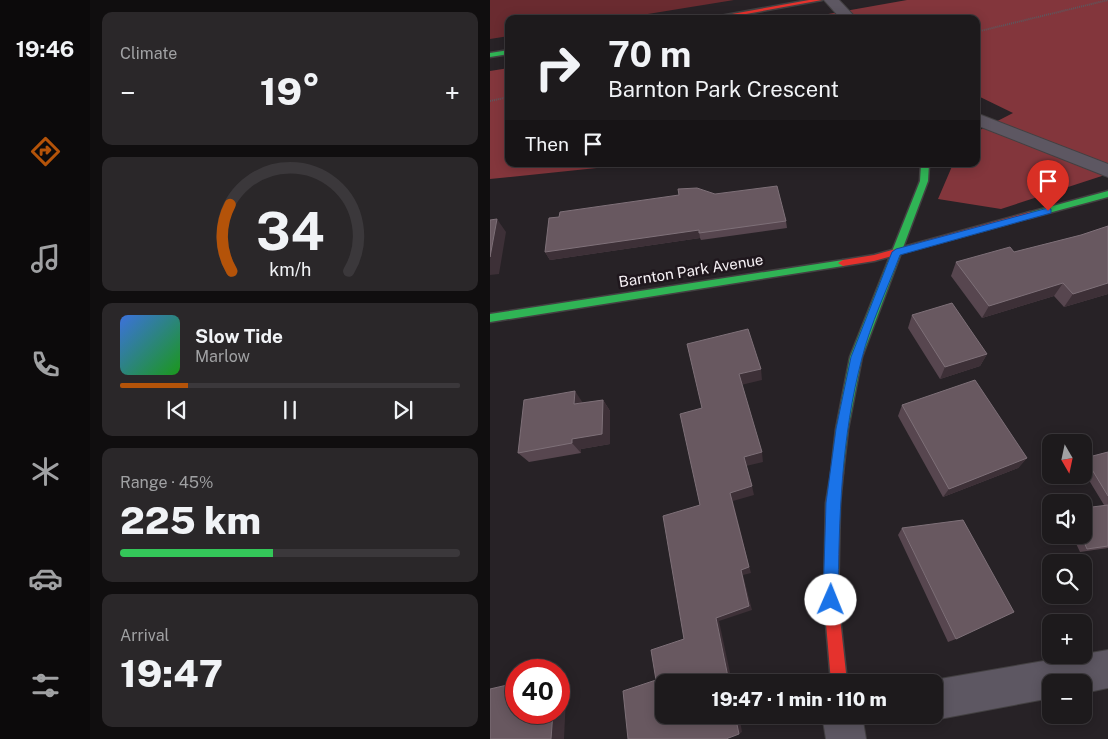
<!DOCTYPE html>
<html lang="en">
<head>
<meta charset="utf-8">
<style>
  body { margin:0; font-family:"Public Sans",sans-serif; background:#2a2729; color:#f1f3f6; height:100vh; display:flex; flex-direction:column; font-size:19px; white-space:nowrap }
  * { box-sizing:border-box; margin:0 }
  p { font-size:16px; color:#a0a1a3 }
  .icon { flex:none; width:28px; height:28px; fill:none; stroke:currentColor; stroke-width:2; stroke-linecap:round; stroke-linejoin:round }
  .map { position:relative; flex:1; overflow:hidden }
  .details { display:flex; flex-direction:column; gap:12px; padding:12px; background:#100e0f; width:400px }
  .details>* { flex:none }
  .banner { position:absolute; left:15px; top:15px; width:475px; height:152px; border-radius:10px; box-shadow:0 2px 12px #0003,0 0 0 1px #3b383b; background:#1d1a1c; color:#f1f3f6; overflow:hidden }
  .needle { width:32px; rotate:171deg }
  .controls { position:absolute; left:552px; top:434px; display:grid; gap:10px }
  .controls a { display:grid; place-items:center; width:50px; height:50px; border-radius:10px; background:#1d1a1c; box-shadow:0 2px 12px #0003,0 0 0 1px #3b383b; font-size:25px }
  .speed { position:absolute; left:15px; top:659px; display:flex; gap:10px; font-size:25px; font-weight:700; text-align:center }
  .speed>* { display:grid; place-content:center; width:65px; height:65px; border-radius:50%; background:#1d1a1c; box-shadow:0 2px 12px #0003,0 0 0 1px #3b383b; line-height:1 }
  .speed .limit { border:8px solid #d22; background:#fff; color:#111 }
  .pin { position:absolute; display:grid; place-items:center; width:42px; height:42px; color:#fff; margin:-51px -21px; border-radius:50% 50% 50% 0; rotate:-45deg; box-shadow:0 0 5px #0007 }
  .pin .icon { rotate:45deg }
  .me { position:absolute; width:55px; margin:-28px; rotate:1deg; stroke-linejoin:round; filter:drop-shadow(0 0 4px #0008) }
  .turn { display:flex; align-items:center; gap:18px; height:105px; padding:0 20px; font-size:22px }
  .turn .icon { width:65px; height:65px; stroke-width:2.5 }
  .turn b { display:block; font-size:35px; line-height:42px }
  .then { display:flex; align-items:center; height:48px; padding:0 20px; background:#0003; gap:10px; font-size:19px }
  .big { font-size:38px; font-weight:800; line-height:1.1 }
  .details .card { flex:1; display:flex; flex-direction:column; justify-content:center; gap:8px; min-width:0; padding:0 18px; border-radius:10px; background:#2a2729 }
  .details .dial { align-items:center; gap:0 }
  .dial svg { height:130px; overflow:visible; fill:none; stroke:#3b383b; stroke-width:7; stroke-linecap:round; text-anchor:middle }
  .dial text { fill:#f1f3f6; stroke:none }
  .song { display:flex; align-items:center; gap:15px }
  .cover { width:60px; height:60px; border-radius:8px; background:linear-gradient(135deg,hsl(220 70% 55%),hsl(120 70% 35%)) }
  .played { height:5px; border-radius:2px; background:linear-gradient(90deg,#b45309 20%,#3b383b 20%) }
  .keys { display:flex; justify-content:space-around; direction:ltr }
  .heat { display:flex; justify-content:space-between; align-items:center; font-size:28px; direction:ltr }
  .charge { height:8px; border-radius:4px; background:linear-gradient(90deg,#34c759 45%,#3b383b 0) }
  .trip { position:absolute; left:165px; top:674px; width:288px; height:50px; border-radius:10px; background:#1d1a1c; box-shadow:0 2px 12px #0003,0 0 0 1px #3b383b; font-weight:800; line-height:50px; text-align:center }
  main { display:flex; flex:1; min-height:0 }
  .menu { display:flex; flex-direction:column; width:90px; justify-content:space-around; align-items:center; background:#0c0a0b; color:#a0a1a3 }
  .menu .icon { width:35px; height:35px }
  .menu .active { color:#b45309 }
  .menu b { font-size:22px; color:#f1f3f6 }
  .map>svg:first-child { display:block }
</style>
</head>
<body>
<main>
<nav class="menu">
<b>19:46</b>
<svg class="icon active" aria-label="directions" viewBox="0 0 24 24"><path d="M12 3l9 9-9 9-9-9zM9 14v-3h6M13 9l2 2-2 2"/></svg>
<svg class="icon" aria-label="music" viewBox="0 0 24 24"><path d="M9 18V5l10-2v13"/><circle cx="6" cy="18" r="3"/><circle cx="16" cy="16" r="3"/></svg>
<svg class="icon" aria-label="phone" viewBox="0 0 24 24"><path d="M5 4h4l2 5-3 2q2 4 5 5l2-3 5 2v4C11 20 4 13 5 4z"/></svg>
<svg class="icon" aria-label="climate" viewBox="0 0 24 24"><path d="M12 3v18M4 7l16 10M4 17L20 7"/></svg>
<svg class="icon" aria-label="car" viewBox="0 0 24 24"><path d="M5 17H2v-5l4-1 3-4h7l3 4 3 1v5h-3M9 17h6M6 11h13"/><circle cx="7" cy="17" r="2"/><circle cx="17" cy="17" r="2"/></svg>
<svg class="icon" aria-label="filters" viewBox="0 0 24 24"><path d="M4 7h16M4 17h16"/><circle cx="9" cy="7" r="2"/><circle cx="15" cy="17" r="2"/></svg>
</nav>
<section class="details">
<div class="card"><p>Climate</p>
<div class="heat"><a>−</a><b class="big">19°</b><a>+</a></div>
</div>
<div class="card dial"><svg viewBox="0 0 100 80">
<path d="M14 69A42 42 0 1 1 86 69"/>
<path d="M14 69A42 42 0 0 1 13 28" stroke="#b45309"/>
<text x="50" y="56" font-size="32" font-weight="700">34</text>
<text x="50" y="72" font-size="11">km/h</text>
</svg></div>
<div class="card">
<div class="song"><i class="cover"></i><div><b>Slow Tide</b><p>Marlow</p></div></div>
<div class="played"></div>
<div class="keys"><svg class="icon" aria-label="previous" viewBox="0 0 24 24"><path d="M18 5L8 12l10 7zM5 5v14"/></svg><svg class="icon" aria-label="pause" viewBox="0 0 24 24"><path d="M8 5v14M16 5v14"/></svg><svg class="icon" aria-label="next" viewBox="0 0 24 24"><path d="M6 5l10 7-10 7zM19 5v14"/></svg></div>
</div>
<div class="card"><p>Range · 45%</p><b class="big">225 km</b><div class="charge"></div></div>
<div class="card"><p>Arrival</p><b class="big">19:47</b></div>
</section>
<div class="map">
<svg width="618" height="739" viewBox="0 0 618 739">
  <rect width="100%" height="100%" fill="#272226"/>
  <path fill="#6a2b30" d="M0,0h244l-117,19h-108v17l-19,3z"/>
  <path fill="#83363c" d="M417,0h201v174l-107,35 -63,-10 15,-35h23v-32l37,-19 -37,-18v-76h-176z
    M19,68v96h126l-145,15v-108z"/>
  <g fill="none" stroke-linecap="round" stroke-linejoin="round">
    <defs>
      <path id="street" d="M334,0h15l18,19h-16z
        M486,113l132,51v13l-132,-52z
        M618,650v38l-24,5v-11h-33v16l-117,22 -11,-5h11v-33h-5l5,-2z
        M332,715h40l4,24h-40z"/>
      <path id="fast" d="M19,50v4l-19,3v-4z
        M431,164h8l-1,17 -66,176 -14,72 -5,44 -1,4 -5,2 -5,-2 -1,-4 5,-44 14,-72 70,-176z
        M618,191v6l-78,21 -4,-3 1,-2z
        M353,260l5,3 -5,3 -353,56v-8z"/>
      <path id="jam" d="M319,0h13l-103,19h-15z
        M540,212l4,3 -1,2 -159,44 -31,5 -5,-3 5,-3 31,-5z
        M347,467l5,2 1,4 -3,30 -2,97 9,82h-16l-7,-82 2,-97 5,-30 1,-4z"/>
    </defs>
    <use href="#street" stroke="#434042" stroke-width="2"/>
    <use href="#fast" stroke="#434042" stroke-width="3"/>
    <use href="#jam" stroke="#434042" stroke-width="3"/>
    <path stroke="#5d585e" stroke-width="2" stroke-dasharray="1 1" stroke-linecap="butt" d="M486,32l132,-32
      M0,101l19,-4"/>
    <use href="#street" fill="#5d5762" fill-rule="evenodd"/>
    <use href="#fast" fill="#30b455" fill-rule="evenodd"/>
    <use href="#jam" fill="#e5322d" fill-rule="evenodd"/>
  </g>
  <path fill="#57464f" d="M225,194l71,27 1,7 -86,12 -1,-2 -150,22 -5,-8z
    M618,226v68l-44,13 -10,-11 -72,22 -31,-42 5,-14 58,-10 67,-17z
    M422,315l75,39 -7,12 -40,13 -32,-51z
    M113,400l7,11v33l-29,5v4l-52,9 -11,-9 65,-50z
    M412,405l125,53 -9,10 -75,29 -45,-81z
    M618,452v96l-28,4 -8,-17h12l20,-30 -20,-33v-13l1,-1z
    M412,528l54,111 -8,3 -50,-107z"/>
  <path fill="#3d3037" d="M7,219l9,13 -7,42 -9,1v-18z
    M209,230l1,8 -150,22 -5,-8z
    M573,283l-9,13 -72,22 7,-12z
    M618,283v11l-44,13 9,-13z
    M497,354l-7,12 -40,13 5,-12z
    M271,369l1,11 -21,5 -2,-11z
    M85,391l8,12 -9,1z
    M113,400l7,11v33l-29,5v4l-9,-10v-4z
    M272,452l1,10 -17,4 -2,-9z
    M537,458l-9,10 -75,29 6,-8z
    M262,486l2,9 -21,6 18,72 -8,2 9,35 -33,11 13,61h-3l-13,-64 25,-48 -11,-77z
    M69,674l8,1 -3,64h-13l2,-27h6z
    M245,715h4l3,17 -3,2z"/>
  <path fill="#685860" stroke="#7e7078" d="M287,186l9,35 -87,12v-3l-154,22 4,-34 10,-1 1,-5 119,-17 -1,-6 19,-1 18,6z
    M7,219l-7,38v-37z
    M618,226v57l-35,11 -10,-11 -74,23 -33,-44 54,-15 4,5 67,-17z
    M462,303l35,51 -42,13 -33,-52z
    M258,329l13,40 -22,5 23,78 -18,5 8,29 -22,7 19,74 -8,3 8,36 -33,12 13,64h-65v33h71l4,19 -13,5h-98l-5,-48 33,-11 -5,-30 33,-11 -21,-123 37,-11 -20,-91 22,-6 -15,-64z
    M485,380l52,78 -78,31 -47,-84z
    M85,391l-1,13 29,-4 -1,34 -30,5v4l-54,10 6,-53z
    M618,452v44l-23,-38z
    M618,505v41l-21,3 -6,-14h3v-27z
    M473,520l51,92 -58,27 -54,-111z
    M26,683v29h37l-2,27h-61v-50z"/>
  <path fill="#1a73e8" stroke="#114b97" d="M558,208l3,1v4l-151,42c-12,32 -30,70 -38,103 -21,79 -23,161 -24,242l-2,5 -5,2 -6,-2 -2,-5 3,-97 10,-74 15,-72 41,-105 4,-3z"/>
  <g text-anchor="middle" stroke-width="5" stroke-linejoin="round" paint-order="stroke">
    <g font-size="15" fill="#f6f1f5" stroke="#1f171d">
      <text transform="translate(201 271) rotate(-9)" y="5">Barnton Park Avenue</text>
    </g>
  </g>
</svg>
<div class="controls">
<a><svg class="needle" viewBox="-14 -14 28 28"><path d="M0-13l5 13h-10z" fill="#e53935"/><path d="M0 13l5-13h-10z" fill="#a0a1a3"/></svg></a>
<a><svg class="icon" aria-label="sound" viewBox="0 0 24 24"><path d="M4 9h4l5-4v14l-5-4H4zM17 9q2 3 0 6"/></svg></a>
<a><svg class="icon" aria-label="search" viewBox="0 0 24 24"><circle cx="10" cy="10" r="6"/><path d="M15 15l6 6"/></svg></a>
<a>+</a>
<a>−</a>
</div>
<div class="speed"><div class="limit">40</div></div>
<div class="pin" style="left:558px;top:211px;background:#d93025"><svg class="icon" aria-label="arrive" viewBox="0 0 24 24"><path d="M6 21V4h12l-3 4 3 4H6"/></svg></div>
<svg class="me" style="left:341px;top:600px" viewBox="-20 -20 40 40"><circle r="19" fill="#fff"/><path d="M0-13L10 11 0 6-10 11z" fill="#1a73e8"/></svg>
<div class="trip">19:47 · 1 min · 110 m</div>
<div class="banner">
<div class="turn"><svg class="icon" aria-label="right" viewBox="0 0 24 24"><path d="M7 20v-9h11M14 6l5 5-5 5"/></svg><div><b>70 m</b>Barnton Park Crescent</div></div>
<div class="then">Then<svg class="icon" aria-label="arrive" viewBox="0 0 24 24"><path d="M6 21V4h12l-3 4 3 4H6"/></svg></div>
</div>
</div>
</main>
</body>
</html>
